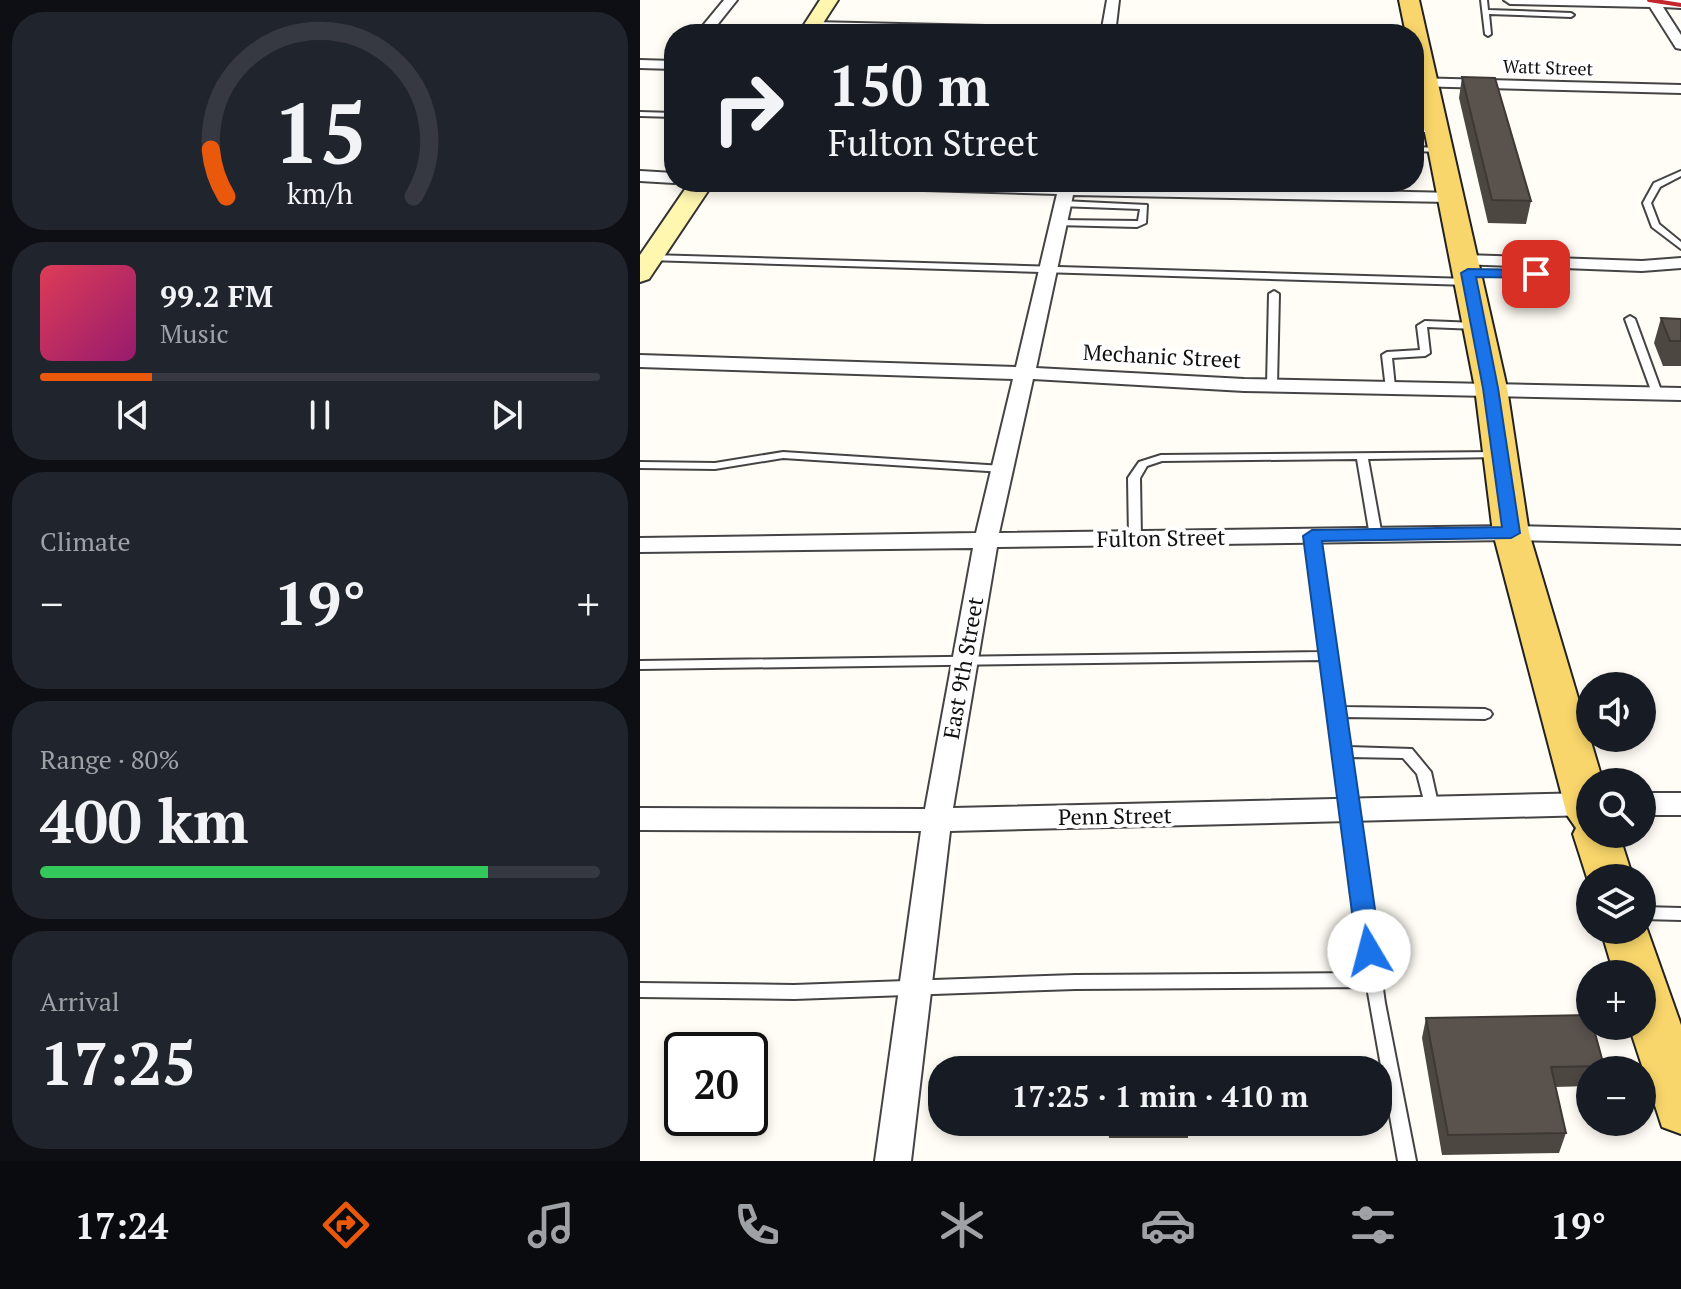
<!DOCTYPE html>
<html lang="en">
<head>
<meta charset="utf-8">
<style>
  body { margin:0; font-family:"PT Serif",serif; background:#20242c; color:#f1f3f6; height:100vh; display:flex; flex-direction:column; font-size:30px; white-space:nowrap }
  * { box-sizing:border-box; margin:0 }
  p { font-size:26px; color:#9ea1a6 }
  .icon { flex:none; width:44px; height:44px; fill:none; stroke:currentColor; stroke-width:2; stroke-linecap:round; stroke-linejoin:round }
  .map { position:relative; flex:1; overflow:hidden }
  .details { display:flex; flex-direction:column; gap:12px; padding:12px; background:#0d0f14; width:640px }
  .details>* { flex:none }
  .hud { position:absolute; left:24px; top:24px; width:760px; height:168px; border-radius:32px; box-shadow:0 4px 12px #0003; background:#171b24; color:#f1f3f6; overflow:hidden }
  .tools { position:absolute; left:936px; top:672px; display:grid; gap:16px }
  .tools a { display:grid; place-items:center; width:80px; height:80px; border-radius:50%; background:#171b24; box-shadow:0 4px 12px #0003; font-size:40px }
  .speed { position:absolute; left:24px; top:1032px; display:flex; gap:16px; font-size:40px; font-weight:700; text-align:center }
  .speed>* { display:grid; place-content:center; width:104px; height:104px; border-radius:50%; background:#171b24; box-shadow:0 4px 12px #0003; line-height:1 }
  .speed .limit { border:4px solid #111; border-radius:12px; background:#fff; color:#111 }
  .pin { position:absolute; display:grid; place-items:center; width:68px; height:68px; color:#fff; margin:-34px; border-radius:16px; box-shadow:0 4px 12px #0006 }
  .me { position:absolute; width:88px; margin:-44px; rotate:352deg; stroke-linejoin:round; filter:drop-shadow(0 0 6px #0008) }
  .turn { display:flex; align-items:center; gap:28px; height:168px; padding:0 32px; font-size:36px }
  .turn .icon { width:104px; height:104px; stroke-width:2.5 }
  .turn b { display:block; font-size:56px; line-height:68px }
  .big { font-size:60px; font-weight:600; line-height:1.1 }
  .details .tile { flex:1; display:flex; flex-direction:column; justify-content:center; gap:12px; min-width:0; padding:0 28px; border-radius:32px; background:#20242c }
  .details .dial { align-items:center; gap:0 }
  .dial svg { height:208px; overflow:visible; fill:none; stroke:#363941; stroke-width:7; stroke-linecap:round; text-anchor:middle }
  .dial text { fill:#f1f3f6; stroke:none }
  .song { display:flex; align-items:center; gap:24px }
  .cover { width:96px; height:96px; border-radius:12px; background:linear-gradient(135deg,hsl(350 70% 55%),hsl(320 70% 35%)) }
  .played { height:8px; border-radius:4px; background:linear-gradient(90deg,#ea580c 20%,#363941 20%) }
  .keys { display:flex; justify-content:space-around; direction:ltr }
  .heat { display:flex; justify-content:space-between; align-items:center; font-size:44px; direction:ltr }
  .charge { height:12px; border-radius:6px; background:linear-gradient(90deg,#34c759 80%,#363941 0) }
  .trip { position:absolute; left:288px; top:1056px; width:464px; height:80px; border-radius:32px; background:#171b24; box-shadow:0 4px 12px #0003; font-weight:600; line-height:80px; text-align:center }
  .dock { display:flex; height:128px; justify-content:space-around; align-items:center; background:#090b0e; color:#9ea1a6 }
  .dock .icon { width:56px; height:56px }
  .dock .on { color:#ea580c }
  .dock b { font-size:36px; color:#f1f3f6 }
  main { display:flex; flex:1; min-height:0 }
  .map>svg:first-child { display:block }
</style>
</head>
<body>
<main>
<section class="details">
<div class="tile dial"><svg viewBox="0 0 100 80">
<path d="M14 69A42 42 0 1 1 86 69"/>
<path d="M14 69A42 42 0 0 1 8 51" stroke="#ea580c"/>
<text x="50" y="56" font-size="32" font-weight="700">15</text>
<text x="50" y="72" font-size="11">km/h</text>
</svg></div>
<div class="tile">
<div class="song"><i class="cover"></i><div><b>99.2 FM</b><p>Music</p></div></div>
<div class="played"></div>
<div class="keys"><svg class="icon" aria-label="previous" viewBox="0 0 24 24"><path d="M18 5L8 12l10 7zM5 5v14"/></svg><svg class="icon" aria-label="pause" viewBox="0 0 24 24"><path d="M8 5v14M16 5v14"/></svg><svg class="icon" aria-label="next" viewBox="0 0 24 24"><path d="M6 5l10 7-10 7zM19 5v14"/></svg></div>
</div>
<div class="tile"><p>Climate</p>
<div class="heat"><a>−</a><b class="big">19°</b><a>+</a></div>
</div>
<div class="tile"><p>Range · 80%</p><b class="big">400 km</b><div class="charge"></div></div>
<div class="tile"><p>Arrival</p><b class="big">17:25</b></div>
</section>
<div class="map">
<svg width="1041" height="1161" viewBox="0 0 1041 1161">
  <rect width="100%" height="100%" fill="#fffdf5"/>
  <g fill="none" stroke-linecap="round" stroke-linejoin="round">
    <defs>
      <path id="lane" d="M841,0h6l1,10 83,3 3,2 -3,2 -82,-3 2,20 -3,2 -3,-2z
        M174,22l439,10 3,2h-91l-353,-9v-2z
        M0,112l34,1v4l-34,-1z
        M774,128h23l4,2 -4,2h-23z
        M774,147l26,1 4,2 -4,2 -26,-1z
        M1041,171v5l-21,11 -9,16 8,21 22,18v7l-29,-22 -9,-24 11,-20z
        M701,182h8v14l-7,-2z
        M710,182h61l-4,2h-53z
        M422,201l85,4 -1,18 -9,4 -82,-2 -1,-2 4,-3 80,1 2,-12 -81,-3v-4z
        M11,255l818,24 5,3 -5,3 -821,-25v-4z
        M634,291l5,3 -2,91 -5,3 -5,-3 2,-91z
        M990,316l5,3 27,74 -1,2 -4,1 -5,-3 -27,-74z
        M785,321l52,2 5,3 -5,3 -50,-2 3,26 -5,3 -33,2 3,29 -5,3 -4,-1 -4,-34 5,-3 33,-2 -3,-24z
        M143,452l220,14 5,3 -5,3 -220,-14 -68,11 -75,-1v-6l75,1z
        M858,452l4,1 1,2 -1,2 -134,2 14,77 -6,4 -6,-4 -13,-77 -195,2 -15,5 -7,12 1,60 -6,4 -6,-4 -1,-60 11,-16 22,-7z
        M672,532l6,4 24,171 143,2 5,2 2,3 -2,3 -5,2 -141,-2 4,30 64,2 19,23 8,36 -2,4 -5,2 -5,-2 -10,-38 -14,-16 -53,-1 35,246 31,158h-18l-31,-174 -292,2 -281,10 -154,-2v-14l154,2 281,-10 290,-2 -42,-313 -683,9v-8l682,-9 -16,-116z
        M1002,907l39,1v12l-39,-1z"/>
      <path id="street" d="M84,0h13l-27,34h-14z
        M467,0h12l-4,34h-14z
        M864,0h177v8l-18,-1 18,28v14l-5,-1 -26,-41 -140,-3z
        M0,60l34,1v8l-34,-1z
        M774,78l267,7v8l-267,-7z
        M0,171l34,2v9h3l-3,1 -34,-2z
        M173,182h263v3l380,8 2,4 -8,5 -377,-7 -37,173 208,11 437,9v12l-437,-9 -211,-12 -34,154 512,-7 170,4v14l-170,-4 -514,7 -44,261 637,-15v22l-640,16 -39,330h-36l46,-330 -281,-1v-22l285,1 48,-261 -333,4v-14l336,-5 37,-154 -373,-12v-12l376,12 41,-173 -236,-7z
        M825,255l177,6 39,-3v10l-39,3 -183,-7 -3,-4 3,-4z
        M1002,793h39v22h-39z"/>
      <path id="secondary" d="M180,0h18l-22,34h-18z
        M50,182h24l-65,97 -9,3v-27z"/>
      <path id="primary" d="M759,0h20l88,388 22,145 74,249h-13v52h29l14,44h-43v9l-17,-53 3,-6 -9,-13 -74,-282 -18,-145 -61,-311v-43h-8z
        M1002,915l39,110v109l-19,-7 -33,-101h13v-52h-28l-13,-44h41z"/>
    </defs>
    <use href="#lane" stroke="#444" stroke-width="4"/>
    <use href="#street" stroke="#444" stroke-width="4"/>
    <use href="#secondary" stroke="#333" stroke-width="4"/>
    <use href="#primary" stroke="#222" stroke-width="4"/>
    <use href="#lane" fill="#fff" fill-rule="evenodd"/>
    <use href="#street" fill="#fff" fill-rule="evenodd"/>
    <use href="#secondary" fill="#fff6b0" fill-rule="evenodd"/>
    <use href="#primary" fill="#f9d66b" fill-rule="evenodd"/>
    <path stroke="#c4262e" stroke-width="4" d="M1009,0l32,5"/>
  </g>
  <path fill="#4d4742" d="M822,77l69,124 -5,23 -38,-1 -29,-125z
    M1021,318l20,1v47h-18l-9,-23z
    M786,1018l178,48 -2,4h-12v16l-35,1 11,46 -7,20 -117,2 -20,-117z
    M468,1122h80v16h-79z"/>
  <path fill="#5a524d" stroke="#3f3936" stroke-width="2" d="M822,77l33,1 36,123 -39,-1z
    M1021,318l20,1v22h-11z
    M950,1015v11h3l11,40 -53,1 15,66 -118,2 -22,-117z
    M547,1058v12h-76v-11z"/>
  <path fill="#1a73e8" stroke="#114b97" stroke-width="2" d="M828,269l68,1 7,4 -7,4 -60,-1 22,111 22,145 -9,5 -189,3 59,410 -3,7 -9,3 -8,-3 -4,-7 -54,-415 9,-6 190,-3 -19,-139 -22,-115z"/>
  <g text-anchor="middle" stroke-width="8" stroke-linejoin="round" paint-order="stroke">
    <g font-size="18" fill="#111" stroke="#fff">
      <text transform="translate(908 68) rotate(2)" y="6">Watt Street</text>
    </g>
    <g font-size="22" fill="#111" stroke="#fff">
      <text transform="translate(522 356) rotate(3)" y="8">Mechanic Street</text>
      <text transform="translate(521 538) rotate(-1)" y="8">Fulton Street</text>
      <text transform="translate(323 668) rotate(-80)" y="8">East 9th Street</text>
      <text transform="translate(475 816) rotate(-1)" y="8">Penn Street</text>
    </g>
  </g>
</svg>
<div class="tools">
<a><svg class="icon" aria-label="sound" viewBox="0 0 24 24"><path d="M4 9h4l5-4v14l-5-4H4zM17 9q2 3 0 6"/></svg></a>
<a><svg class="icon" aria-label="search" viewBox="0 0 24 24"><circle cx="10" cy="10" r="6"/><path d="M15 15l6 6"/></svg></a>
<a><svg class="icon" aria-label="layers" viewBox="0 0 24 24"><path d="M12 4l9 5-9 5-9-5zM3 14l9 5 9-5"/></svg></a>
<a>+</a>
<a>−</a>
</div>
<div class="speed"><div class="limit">20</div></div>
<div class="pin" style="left:896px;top:274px;background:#d93025"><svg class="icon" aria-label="arrive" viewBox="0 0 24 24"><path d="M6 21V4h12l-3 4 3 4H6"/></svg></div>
<svg class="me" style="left:729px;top:951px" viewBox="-20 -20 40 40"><circle r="19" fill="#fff"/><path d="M0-13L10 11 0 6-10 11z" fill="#1a73e8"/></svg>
<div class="trip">17:25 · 1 min · 410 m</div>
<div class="hud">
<div class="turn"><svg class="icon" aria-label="right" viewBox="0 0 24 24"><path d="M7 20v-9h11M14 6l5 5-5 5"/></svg><div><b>150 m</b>Fulton Street</div></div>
</div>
</div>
</main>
<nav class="dock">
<b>17:24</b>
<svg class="icon on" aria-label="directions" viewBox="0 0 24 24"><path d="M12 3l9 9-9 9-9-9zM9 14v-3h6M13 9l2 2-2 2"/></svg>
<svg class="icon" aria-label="music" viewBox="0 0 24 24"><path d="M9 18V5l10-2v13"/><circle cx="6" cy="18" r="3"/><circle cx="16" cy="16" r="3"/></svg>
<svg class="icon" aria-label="phone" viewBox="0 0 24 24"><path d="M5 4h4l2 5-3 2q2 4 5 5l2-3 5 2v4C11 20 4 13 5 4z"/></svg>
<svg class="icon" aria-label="climate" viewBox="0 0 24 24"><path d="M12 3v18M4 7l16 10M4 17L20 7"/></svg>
<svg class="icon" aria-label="car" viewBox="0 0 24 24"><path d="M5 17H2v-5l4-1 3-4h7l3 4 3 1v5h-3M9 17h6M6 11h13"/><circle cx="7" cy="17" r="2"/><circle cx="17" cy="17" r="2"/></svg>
<svg class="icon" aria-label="filters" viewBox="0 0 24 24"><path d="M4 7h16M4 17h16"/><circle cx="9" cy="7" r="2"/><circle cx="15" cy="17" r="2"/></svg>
<b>19°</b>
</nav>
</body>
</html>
